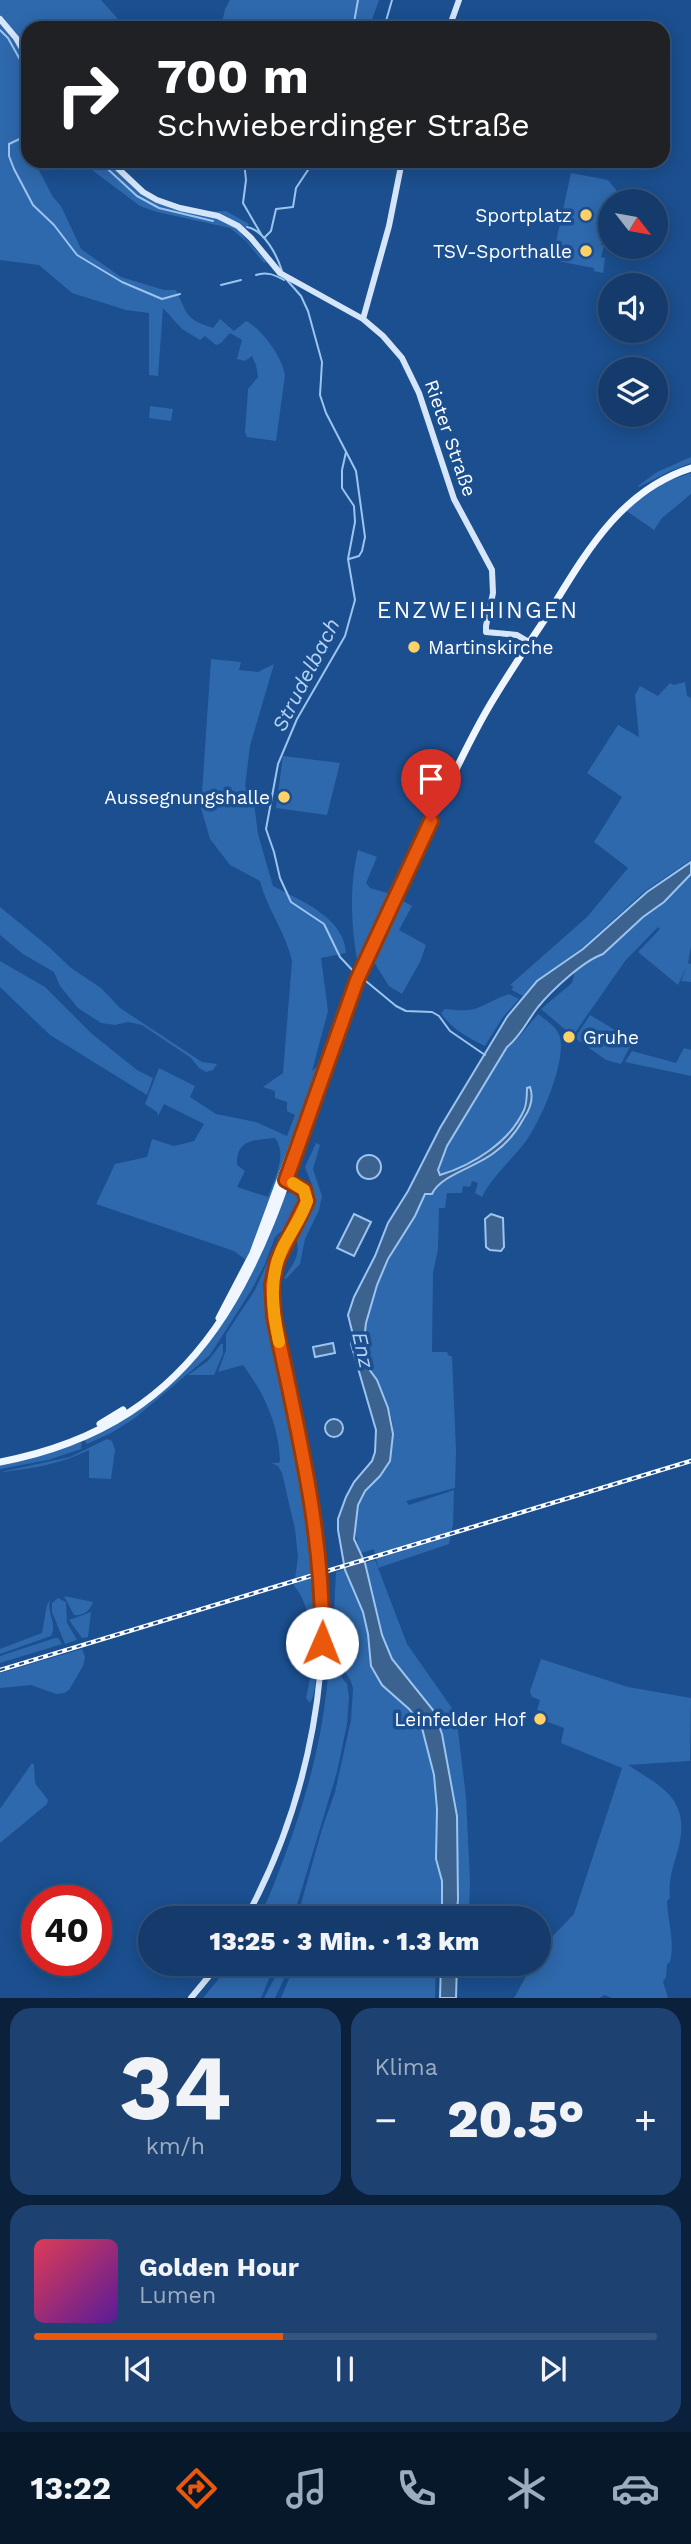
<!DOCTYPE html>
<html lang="de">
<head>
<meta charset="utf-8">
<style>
  body { margin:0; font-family:"Work Sans",sans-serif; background:#1d4271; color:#f1f3f6; height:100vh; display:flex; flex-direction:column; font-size:26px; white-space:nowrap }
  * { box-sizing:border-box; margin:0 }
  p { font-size:23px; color:#9dadc1 }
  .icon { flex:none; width:38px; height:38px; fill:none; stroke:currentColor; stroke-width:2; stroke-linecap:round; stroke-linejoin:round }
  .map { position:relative; height:1998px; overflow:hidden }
  .side { display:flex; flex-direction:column; gap:10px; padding:10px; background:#0b203b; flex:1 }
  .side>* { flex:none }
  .guide { position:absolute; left:21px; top:21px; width:649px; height:147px; border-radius:21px; box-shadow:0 4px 18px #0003,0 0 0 2px #33557e; background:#202124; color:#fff; overflow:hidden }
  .needle { width:46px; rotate:121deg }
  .tools { position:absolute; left:598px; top:189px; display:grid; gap:14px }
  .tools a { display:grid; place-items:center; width:70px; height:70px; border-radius:50%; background:#143b6b; box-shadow:0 4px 18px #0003,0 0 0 2px #33557e; font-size:35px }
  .speed { position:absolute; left:21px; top:1885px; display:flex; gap:14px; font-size:35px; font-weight:700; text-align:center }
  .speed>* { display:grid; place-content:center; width:91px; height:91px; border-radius:50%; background:#143b6b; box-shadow:0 4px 18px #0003,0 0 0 2px #33557e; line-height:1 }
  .speed .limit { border:10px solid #d22; background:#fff; color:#111 }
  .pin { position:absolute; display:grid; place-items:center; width:60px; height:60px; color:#fff; margin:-72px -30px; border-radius:50% 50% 50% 0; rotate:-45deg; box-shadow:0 0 7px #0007 }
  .pin .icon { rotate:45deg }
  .me { position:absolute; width:77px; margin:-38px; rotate:1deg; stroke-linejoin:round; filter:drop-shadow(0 0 5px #0008) }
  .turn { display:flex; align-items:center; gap:24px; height:147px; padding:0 21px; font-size:32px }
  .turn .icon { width:91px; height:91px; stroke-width:2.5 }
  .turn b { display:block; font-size:49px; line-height:60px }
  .big { font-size:52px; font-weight:800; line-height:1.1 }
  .side .widget { flex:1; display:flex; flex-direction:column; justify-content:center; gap:10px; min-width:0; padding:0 24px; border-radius:21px; background:#1d4271 }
  .side .dial { align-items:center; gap:0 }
  .dial b { font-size:91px; line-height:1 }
  .song { display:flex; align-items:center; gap:21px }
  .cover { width:84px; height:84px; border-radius:10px; background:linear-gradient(135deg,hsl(350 70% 55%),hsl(270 70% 35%)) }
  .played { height:7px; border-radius:4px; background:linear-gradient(90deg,#ea580c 40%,#33557e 40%) }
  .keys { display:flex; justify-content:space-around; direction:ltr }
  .heat { display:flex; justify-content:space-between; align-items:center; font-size:38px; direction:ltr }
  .side .tiles { flex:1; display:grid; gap:10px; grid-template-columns:1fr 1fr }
  .widget:last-child { grid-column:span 2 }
  .trip { position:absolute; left:138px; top:1906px; width:413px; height:70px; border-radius:35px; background:#143b6b; box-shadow:0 4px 18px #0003,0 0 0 2px #33557e; font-weight:800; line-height:70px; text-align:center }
  .tabs { display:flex; height:112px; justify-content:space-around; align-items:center; background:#08182b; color:#9dadc1 }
  .tabs .icon { width:49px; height:49px }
  .tabs .selected { color:#ea580c }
  .tabs b { font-size:32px; color:#f1f3f6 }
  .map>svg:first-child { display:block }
</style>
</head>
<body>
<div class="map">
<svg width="691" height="1998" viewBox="0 0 691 1998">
  <rect width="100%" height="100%" fill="#1b4f8f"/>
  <path fill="#2e69ad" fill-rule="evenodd" d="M0,0h101l25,28h-98v27l-28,-38z
    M230,0h149l-10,28h-148l4,-19z
    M0,22l14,17 14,23v80l-4,2 4,7v10h6l19,36 8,9 20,43 40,28 43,13h12c12,25 9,29 37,38l7,-9 14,12 12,-10c16,8 36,36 39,54l-9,66 -29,-4 -2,-5 3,-43 10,-12 -2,-12 -4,-9 -7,5 -8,-2 5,-19 -12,-7 -9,10 -5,2 -11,-9 -5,4 -18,-11 -19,-21 -5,68 -9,-1v-62l-23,-3 -54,-17 -33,-28 -39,-5z
    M80,161h28l39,36 55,15 24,-1 23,13 -8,10 26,28 -3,1 -18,-22 -16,-13 -73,-16 -17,-6z
    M571,173l37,7 13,16v5h-10v30l-7,-1 -3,15 3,1 -3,11 4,1 -2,15 -9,-2v-3l-42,-8z
    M150,406l23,3 -2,12 -22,-3z
    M691,457v6l-21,8 -31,16 -1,-1 19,-14z
    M691,473v21l-29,24 -8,12 -29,-20 40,-28z
    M211,659l30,3 -2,8 19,2 16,-8 -24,82 -5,40 9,17 4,31 15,52c28,15 71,31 73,67l-25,5 7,53 -16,60 12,-11 -63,172 -15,28 -12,-9 -138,-47 19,-40 32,-7 5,-18 22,7 20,-5 10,-17 -40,-20 -6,12 -1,-4 -12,-8 14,-36 36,18 -5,11 26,17 40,8 31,14 8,-21 -8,-4v-9l-12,-4v-7l-12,-4 20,-14 9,-112c-6,-28 -25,-52 -32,-80l-30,-16 -20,-26 -9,-31zM275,1138c13,17 -1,41 -7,59l-31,-10 8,-16 -8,-6c-1,-26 18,-25 38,-27z
    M685,682l2,14 4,2v162l-46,31 -63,57 -46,33 -13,15 -11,-6 1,-4 -3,-1 77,-68 41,-49 -34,-26 28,-45 -35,-24 31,-48 21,12 -4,-42 5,-9 18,10 12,-13 4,2z
    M283,756l57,7 -13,52 -51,-7z
    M358,850l19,7 -11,26 4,5 21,6 -33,70c-7,-36 -9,-78 0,-114z
    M691,874v72l-3,17 3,1v18l-10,-1 7,-17 -10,21 -40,-33 22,-23 -2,-2 -33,34 -51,73 -7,-3 -26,-22 31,-26 3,-12 37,-25 31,-29 21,-15z
    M396,897l16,9 -13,24 27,15 -6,17 -18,32 -13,-8 -19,-30z
    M0,907l49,40 22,21 30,20 19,20 82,54 15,2 -4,6 -7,2 -7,-4 -8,-10 -49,-33 -14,-3 -13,3 -14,-2 -23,-15 -18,-22 -6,-14 -31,-18 -23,-19z
    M0,961l45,26 47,47 45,36 16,8 -6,17 -97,-60 -50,-48z
    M509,994l10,5 -16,18 -18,29c-16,-8 -34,-17 -44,-33l4,-4c36,5 35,-5 64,-15z
    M538,1014c8,6 19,13 22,23 6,26 -19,83 -34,104 -14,19 -33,34 -44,56l-7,-4 3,-10 -6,-2 -2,6 -7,-1 -1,7h-15l-2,15h-6l-1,41 -5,24 -1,79h15l2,4h3l4,95 -1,37 -49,13 3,4 45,-15 -1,34 -4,20 -71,24 -4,-19 -13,4c-8,-20 -10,-43 4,-61 4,-6 11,-10 15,-16 9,-11 11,-26 13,-39 2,-18 -8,-41 -16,-56 -2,-5 -6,-9 -8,-14 -17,-51 19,-106 44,-149 5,-7 6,-17 12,-24 10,-12 26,-17 40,-24 22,-11 57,-34 64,-61 2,-5 -1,-15 -2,-21 -3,48 -46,72 -87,87l-2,-5 9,-23 60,-100 12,-10z
    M590,1015l43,26 -12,23 -15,-4 -31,-22z
    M684,1048l7,2v26l-66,-14 7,-11 44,12z
    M316,1143l4,2 -7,24 9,27 -3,14 -14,29 -5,25 -14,15 -2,-1c10,-16 19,-25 10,-44l16,-28 3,-18 -8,-21z
    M291,1191l8,2 4,10 -13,26 -10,3 -5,5 -10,27 -13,25 -42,66 -75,63 -24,15 -24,11 -3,-4c112,-51 157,-134 199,-244z
    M279,1236l4,2 -10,21 -5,38 44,231c6,48 7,95 4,143 -1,10 0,23 -6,32l-4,-5c8,-31 10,-88 -12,-112l4,-29 -3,-28 -13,-56 -4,-7 -7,-3h8l1,-3c-2,-37 -15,-65 -37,-95l-25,7 8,-22v-16l29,-44z
    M221,1344h2v10l-9,21h-26l20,-14z
    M107,1439l5,2 3,9 -4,29 -22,-1v-28c-28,14 -58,19 -89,22l70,-15z
    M82,1442l-1,7 -33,11 -48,9v-5l47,-10z
    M375,1560l32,84 49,70 10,83 4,84 -1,37h-13l2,-18 -1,-84 -15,-82 -9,-24 -41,-51 -10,-24 -17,-72z
    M345,1569l18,43 5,22 3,32 11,19 27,24 12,15 13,51 3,34 -1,50 6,22v37h-145l25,-89 13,-37 16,-72 2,-31 -2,-8 -19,-29 4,-80z
    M64,1596l29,6c-3,9 -10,14 -19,13z
    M51,1598c-6,13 7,25 0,38l-51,18v-5l42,-16 5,-28z
    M58,1598l8,4 1,21 10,17 -12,4 -13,-32v-9z
    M91,1612l-3,25 -6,1 -13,-18z
    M55,1638h3l4,6 -62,19v-7z
    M82,1649l3,8 -2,9 -14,24 -5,3 -8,1 -25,-9 -31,3v-15z
    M541,1659l87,28 63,11 -1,63 -62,4c36,23 63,35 50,85 -5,17 -10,30 -8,48l-3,3c1,22 8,40 3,61l-3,2 -1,13 -3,5 5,16h-56l-8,-3 -4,3h-86l19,-34h6v-10l9,-13 26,-27 48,-146 -61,-25 3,-15 -19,-7 1,-8 -9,-3 3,-10 -8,-3 -2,-6z
    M329,1662l18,22 2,13 -2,27 -10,48 -44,146h-35c11,-18 18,-40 26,-60 24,-64 41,-128 45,-196z
    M32,1763l2,2 1,18 13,17 -1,4 -47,39v-34z
    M231,1964h31l9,10 -10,24h-58z
    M282,1964h9l-16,34h-11z
    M295,1964h141l-1,34h-154z"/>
  <path fill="#3c6290" stroke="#9cc4f0" stroke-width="2" d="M691,862v12l-27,28 -21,15 -40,37c-20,7 -51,36 -65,53 -11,14 -17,29 -31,40l-60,99 -9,24 2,5c33,-10 70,-33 84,-65 3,-7 3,-15 3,-22l3,-1c4,11 0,22 -6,31 -7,13 -17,25 -29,34 -18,15 -55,23 -63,42h-7l-10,22 -27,43 -11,26 -11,38 -2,18 5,28 8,11 11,28 5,26 -3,27 -10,15 -15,15 -7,14 -4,34 11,24 17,72 10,24 41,51 9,24 15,82 1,84 -2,18h-14v-37l-6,-22 1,-50 -3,-34 -13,-51 -12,-15 -27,-24 -11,-19 -3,-32 -5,-22 -18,-42 -7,-40v-11l8,-22 8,-15 18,-21 3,-9 1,-22 -25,-86 2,-9 -5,-20 6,-18 21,-41 13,-33 20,-32 32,-63 67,-111 30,-36 46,-32 64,-57z
    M357 1167a12 12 0 1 1 24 0a12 12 0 1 1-24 0Z
    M354,1214l17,8 -17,34 -17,-8z
    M491,1214l12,4 1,29 -3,4 -11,-1 -4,-3 -1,-28z
    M333,1343l2,10 -20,4 -2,-10z
    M325 1428a9 9 0 1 1 18 0a9 9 0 1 1-18 0Z
    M441,1964h16l-1,34h-16z"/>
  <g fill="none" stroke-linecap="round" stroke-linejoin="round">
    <path stroke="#9cc4f0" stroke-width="2" d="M353,28l5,-28
      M384,28l8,-28
      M0,30l8,8 20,36
      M28,135l-19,9v12l5,13 19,36 21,20 23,30 45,27 40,17 18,-5
      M99,161l38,35 22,12 54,13
      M244,161l2,19 -3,23 18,31
      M247,227c17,3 30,28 35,44
      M264,238l7,-7 5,-22 17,-2 3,-19 18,-27
      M256,275c10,-4 19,0 28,5
      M286,279l15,17 7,15 14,51 -2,33 6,18 30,58 9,66 -3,14 -3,5 -10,3
      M221,285l20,-5
      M346,452l-4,18v18l12,18 1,16 -7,37 7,41 -10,36 -48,83 -19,45 -12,65 8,23 6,26 11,24 33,22 16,33 16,17
      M361,977l35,29 10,5 26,1 7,4 11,15 35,24"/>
    <path stroke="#d6e6fa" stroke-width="6" d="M0,19l16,19 12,21
      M449,28l10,-28
      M110,161l33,31 14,8 23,8 38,8 20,10 13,12 29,35 83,46 20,17 19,22 17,35 35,106 38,71 1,23 -7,33v6l31,3 12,7
      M363,319l26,-93 13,-65
      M246,1918c64,-118 91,-259 69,-391 -13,-77 -35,-153 -43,-230l5,-36 30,-60 -3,-11 -18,-10
      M191,1998l28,-34"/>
    <path stroke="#f0f6ff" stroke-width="7" d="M219,1318l34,-65 65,-176
      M100,1424l23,-14
      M0,1462c266,-50 276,-290 362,-496 20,-47 43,-92 65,-137 20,-40 38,-81 60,-119 18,-31 38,-61 58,-91 38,-61 73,-128 146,-151"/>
    <defs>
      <path id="rail" d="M0,1670l691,-209"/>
    </defs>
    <use href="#rail" stroke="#fff" stroke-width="4.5"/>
    <use href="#rail" stroke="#1b4f8f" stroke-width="2" stroke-dasharray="5" stroke-linecap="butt"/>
  </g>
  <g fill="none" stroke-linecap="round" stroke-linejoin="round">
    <defs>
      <path id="route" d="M322,1643c2,-111 -26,-219 -48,-326l-2,-32 5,-24 30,-60 -3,-11 -18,-10 71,-200 74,-159"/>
    </defs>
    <use href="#route" stroke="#983908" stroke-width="18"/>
    <use href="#route" stroke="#ea580c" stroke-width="12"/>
    <path stroke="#f59e0b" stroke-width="12" d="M279,1342c-7,-34 -11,-65 5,-97 8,-15 18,-28 23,-44l-3,-11 -11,-7"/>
  </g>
  <g fill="#ffd166" stroke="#1b4f8f" stroke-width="2.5">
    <circle cx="586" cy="215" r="7"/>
    <circle cx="586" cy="251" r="7"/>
    <circle cx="414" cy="647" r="7"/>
    <circle cx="284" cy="797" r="7"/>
    <circle cx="569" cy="1037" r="7"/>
    <circle cx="540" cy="1719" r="7"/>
  </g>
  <g text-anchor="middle" stroke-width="7" stroke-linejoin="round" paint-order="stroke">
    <g font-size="19" fill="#fff" stroke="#1b4f8f" text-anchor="end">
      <text x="572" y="222">Sportplatz</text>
      <text x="572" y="258">TSV-Sporthalle</text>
      <text x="428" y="654" text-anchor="start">Martinskirche</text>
      <text x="270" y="804">Aussegnungshalle</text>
      <text x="583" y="1044" text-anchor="start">Gruhe</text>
      <text x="526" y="1726">Leinfelder Hof</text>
    </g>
    <g font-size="19" fill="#fff" stroke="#1b4f8f">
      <text transform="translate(451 438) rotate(71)" y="7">Rieter Straße</text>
    </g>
    <g font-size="21" font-style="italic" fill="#b5d3f5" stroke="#1b4f8f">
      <text transform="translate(306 675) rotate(-63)" y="7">Strudelbach</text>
      <text transform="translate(363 1350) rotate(77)" y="7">Enz</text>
    </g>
    <g font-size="23" letter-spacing="2" fill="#fff" stroke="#1b4f8f">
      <text x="478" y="618">ENZWEIHINGEN</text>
    </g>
  </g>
</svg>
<div class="tools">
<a><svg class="needle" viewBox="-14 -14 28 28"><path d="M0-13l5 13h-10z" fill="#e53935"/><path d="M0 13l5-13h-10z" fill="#9dadc1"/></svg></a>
<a><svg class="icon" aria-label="sound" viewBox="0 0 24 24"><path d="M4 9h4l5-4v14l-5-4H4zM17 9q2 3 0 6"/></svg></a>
<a><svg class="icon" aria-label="layers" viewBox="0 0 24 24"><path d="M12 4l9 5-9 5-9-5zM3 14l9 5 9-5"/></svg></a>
</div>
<div class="speed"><div class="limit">40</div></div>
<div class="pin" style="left:431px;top:821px;background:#d93025"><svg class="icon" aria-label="arrive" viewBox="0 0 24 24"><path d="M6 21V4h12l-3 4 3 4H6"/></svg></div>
<svg class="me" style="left:322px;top:1643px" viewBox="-20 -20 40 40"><circle r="19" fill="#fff"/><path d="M0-13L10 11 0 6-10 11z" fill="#ea580c"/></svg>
<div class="trip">13:25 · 3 Min. · 1.3 km</div>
<div class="guide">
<div class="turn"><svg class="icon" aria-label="right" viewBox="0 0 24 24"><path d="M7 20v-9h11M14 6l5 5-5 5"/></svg><div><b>700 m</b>Schwieberdinger Straße</div></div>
</div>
</div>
<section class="side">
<div class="tiles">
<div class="widget dial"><b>34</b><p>km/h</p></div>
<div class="widget"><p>Klima</p>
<div class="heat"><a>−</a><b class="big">20.5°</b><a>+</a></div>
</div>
<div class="widget">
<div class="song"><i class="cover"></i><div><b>Golden Hour</b><p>Lumen</p></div></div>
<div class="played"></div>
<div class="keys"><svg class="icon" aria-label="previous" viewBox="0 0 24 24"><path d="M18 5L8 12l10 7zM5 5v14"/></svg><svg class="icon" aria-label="pause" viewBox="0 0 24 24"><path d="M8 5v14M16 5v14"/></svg><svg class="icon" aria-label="next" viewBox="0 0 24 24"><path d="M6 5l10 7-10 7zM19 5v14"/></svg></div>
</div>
</div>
</section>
<nav class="tabs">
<b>13:22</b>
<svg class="icon selected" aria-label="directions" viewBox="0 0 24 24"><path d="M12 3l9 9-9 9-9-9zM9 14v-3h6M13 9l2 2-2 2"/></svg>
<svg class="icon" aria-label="music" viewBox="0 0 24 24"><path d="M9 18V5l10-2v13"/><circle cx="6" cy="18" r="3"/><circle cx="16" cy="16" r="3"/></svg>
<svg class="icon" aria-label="phone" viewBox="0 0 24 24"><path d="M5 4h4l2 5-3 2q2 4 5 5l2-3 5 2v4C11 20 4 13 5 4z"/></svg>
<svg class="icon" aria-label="climate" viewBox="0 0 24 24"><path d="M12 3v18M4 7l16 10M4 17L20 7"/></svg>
<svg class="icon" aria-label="car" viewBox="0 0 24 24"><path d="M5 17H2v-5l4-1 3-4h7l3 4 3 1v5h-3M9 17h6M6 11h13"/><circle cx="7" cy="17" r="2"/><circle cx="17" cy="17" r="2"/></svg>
</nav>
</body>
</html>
